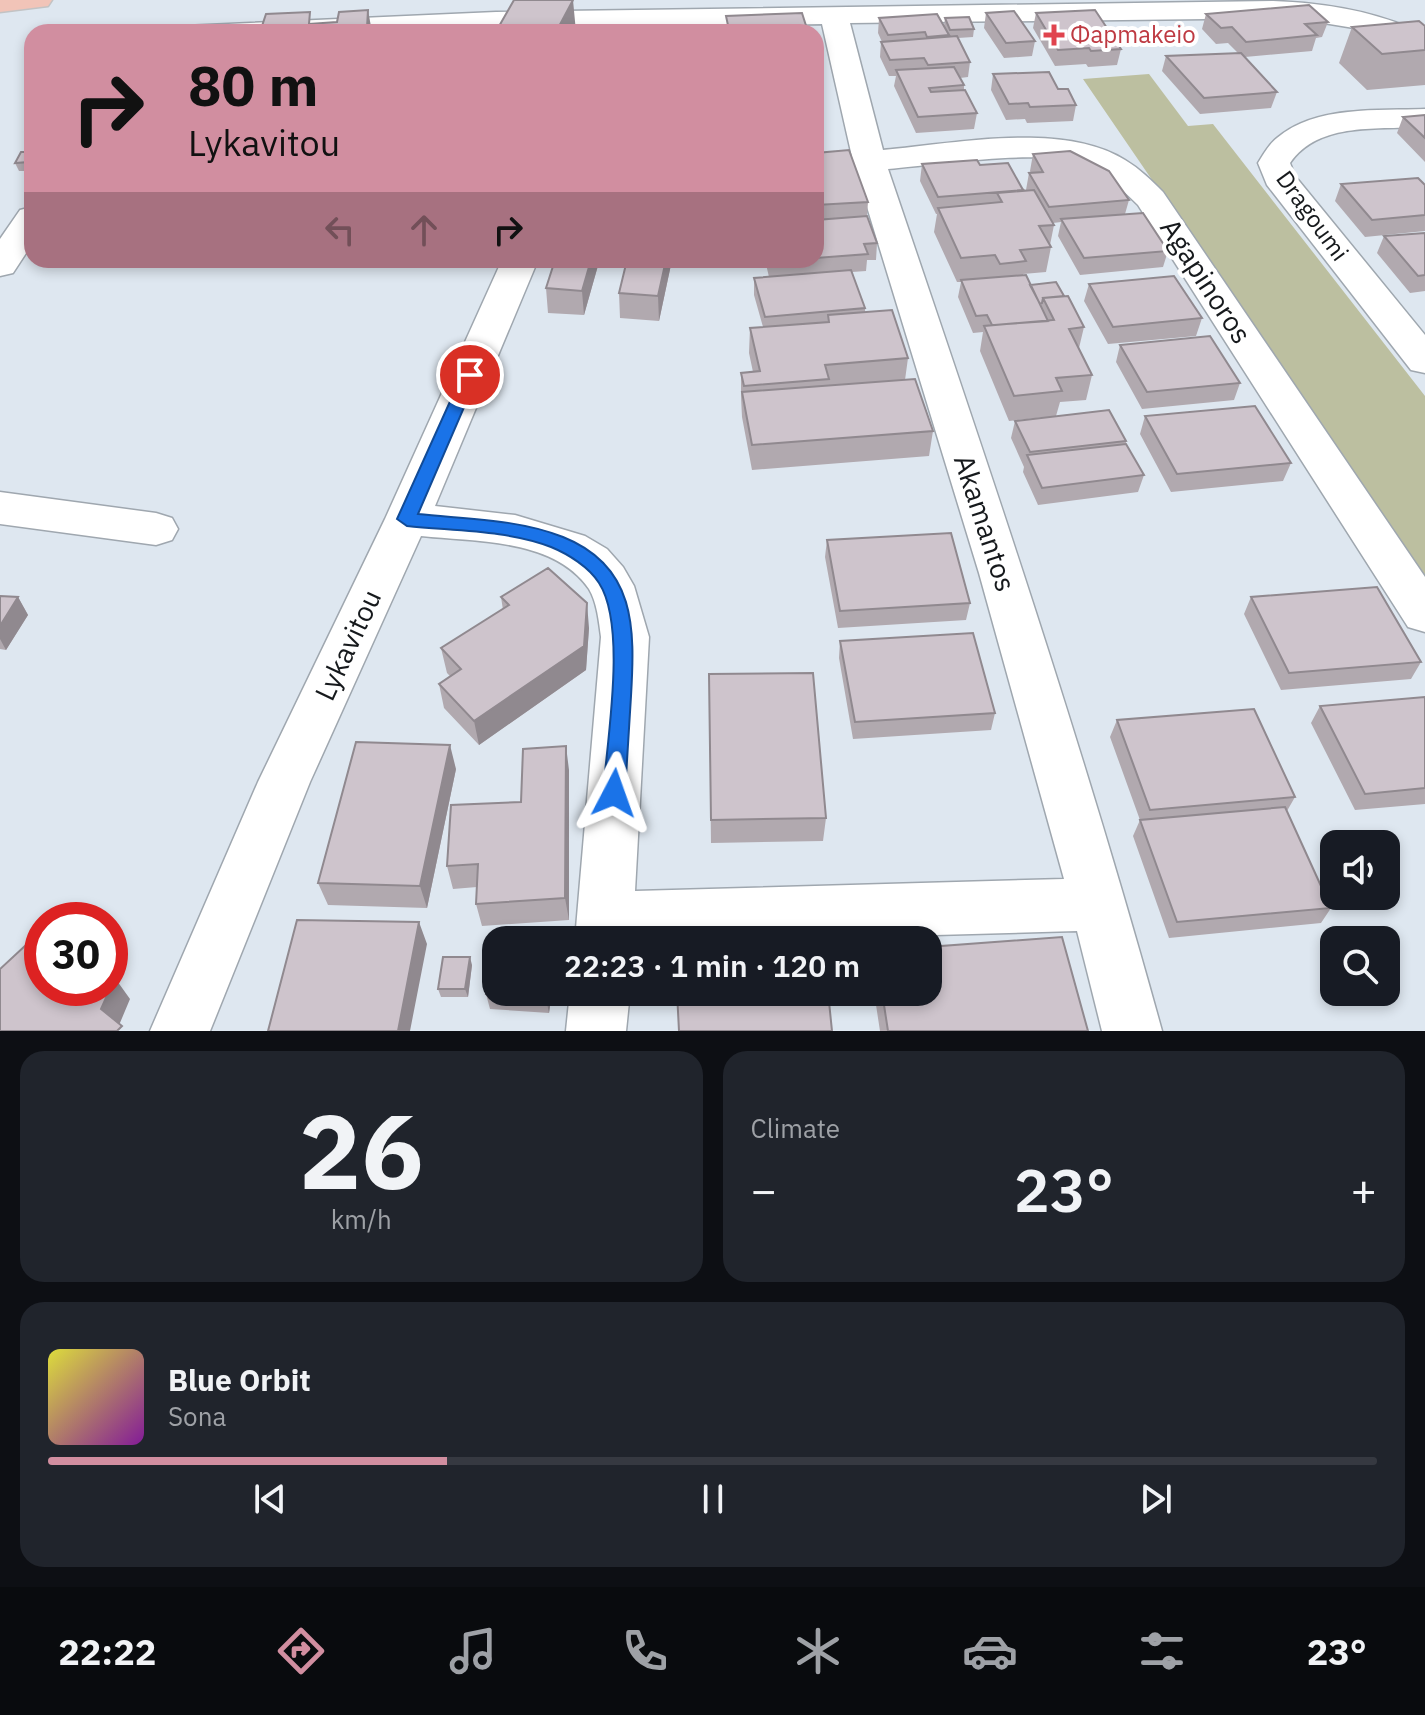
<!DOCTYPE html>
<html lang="en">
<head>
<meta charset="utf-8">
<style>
  body { margin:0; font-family:"IBM Plex Sans",sans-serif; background:#20242c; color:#f1f3f6; height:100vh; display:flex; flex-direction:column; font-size:30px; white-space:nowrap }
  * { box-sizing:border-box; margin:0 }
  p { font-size:26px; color:#9ea1a6 }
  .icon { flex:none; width:44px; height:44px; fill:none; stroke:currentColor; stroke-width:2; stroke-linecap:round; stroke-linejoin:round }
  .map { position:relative; height:1031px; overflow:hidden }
  .side { display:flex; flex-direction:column; gap:20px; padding:20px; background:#0d0f14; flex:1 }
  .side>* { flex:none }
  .hud { position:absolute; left:24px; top:24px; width:800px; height:244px; border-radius:24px; box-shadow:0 4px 12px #0003; background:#d18ea0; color:#111; overflow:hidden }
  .fabs { position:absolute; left:1320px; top:830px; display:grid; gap:16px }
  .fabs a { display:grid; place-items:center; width:80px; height:80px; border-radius:16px; background:#171b24; box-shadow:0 4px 12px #0003; font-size:40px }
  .speed { position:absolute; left:24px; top:902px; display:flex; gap:16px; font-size:40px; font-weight:700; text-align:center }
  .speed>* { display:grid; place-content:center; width:104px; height:104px; border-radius:50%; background:#171b24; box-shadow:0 4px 12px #0003; line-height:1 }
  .speed .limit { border:12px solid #d22; background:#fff; color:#111 }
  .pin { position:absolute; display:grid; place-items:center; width:68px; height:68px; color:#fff; margin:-34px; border:4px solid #fff; border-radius:50%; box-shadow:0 2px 8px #0007 }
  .me { position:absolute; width:88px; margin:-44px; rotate:4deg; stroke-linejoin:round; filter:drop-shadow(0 0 6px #0008) }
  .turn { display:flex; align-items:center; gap:28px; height:168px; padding:0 32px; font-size:36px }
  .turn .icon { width:104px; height:104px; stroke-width:2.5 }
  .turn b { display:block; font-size:56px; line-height:68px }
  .lanes { display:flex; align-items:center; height:76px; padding:0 32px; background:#0003; justify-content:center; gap:40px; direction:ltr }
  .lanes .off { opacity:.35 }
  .big { font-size:60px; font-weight:600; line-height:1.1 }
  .side .tile { flex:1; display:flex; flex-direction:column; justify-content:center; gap:12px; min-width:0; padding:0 28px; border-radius:24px; background:#20242c }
  .side .dial { align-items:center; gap:0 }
  .dial b { font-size:104px; line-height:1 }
  .song { display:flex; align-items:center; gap:24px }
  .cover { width:96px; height:96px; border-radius:12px; background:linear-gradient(135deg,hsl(60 70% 55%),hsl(290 70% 35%)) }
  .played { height:8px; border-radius:4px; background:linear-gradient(90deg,#d18ea0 30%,#363941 30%) }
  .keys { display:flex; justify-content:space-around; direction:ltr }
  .heat { display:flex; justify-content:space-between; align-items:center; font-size:44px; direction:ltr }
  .side .tiles { flex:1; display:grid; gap:20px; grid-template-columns:1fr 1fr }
  .tile:last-child { grid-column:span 2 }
  .trip { position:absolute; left:482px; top:926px; width:460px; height:80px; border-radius:24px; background:#171b24; box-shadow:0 4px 12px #0003; font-weight:600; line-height:80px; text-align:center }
  .tab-bar { display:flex; height:128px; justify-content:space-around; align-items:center; background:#090b0e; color:#9ea1a6 }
  .tab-bar .icon { width:56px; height:56px }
  .tab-bar .current { color:#d18ea0 }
  .tab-bar b { font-size:36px; color:#f1f3f6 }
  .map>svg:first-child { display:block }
</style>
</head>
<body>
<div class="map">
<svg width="1425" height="1031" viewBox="0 0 1425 1031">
  <rect width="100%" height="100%" fill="#dee7f0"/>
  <path fill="#bcbfa0" d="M1149,74l39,52 25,-2 212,272v183l-342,-500z"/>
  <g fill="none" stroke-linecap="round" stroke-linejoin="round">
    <defs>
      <path id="minor" d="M1273,1c52,2 105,10 152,34v21l-65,-27 -67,-11 -443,5 33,127c70,-6 179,-29 242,10 15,9 26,20 38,32l262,385v55l-17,-5 -270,-422c-17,-17 -35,-34 -60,-42 -42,-14 -142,2 -190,6 97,286 194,571 274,862h-60l-25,-100 -321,9h-181l26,-303c-2,-15 -4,-35 -12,-48 -35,-51 -114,-47 -168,-53l-111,246 -100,249h-60l108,-249 127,-263 117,-259h36l-103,246 80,9 70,21 22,13 16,18 11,19 15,51 -14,254 429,-12 -85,-306 -126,-412 -31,-137 -414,8h-228l4,-6 312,-14z
        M1425,109v18c-45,3 -106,-6 -135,36l5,13 130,159v38l-14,-3 -144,-185 -9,-22c5,-8 11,-19 19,-25 39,-33 101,-27 148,-29z
        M32,207v37l-19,29 -13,3v-37l20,-29z
        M0,492l156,21 16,5 6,11 -6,11 -16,5 -156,-21z
        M570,992h60l-4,39h-60z"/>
      <path id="major" d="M0,0h52l-4,6 -48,6z"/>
    </defs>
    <use href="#minor" stroke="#9fa7af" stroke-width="3"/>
    <use href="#major" stroke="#c2c3c4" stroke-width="3"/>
    <use href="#minor" fill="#fff" fill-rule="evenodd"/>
    <use href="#major" fill="#f1c4b8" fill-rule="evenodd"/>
  </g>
  <path fill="#b1a9af" d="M986,13l49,28 -3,15 -28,2 -20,-30z
    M1036,13l85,36 -4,16 -29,2 -2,-3 -31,2 -22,-38z
    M1206,14l122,8 -6,15 -6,1 -4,13 -67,6 32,35 -6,16 -71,6 -38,-43 4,-15 72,-3 -10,-10 -12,1 -14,-15z
    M879,18l65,8 1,-8 29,11 -1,8 -15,1 12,24 -2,15 -8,1 4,7v5l13,23 -3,16 -58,4 -22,-47 2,-10h-7l-9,-19 1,-15h1l-4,-9z
    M1425,26v59l-58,5 -28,-27 13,-36z
    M993,74l65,15 18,16 -3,16 -46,2 -2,-4 -19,1 -15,-30z
    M1425,115v47l-28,-29 6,-16z
    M32,152v19h-13l-4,-8z
    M816,153l52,49 -1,14 10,27 -1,17h-9l-1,11 -14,1 13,36v4l43,46 -3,22 28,51 -4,25 -177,14 -10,-53 -1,-20v-24l12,-1 -4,-19 1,-25 13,-1 -9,-32v-17l15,-1 -4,-17h51z
    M1033,154l96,46 -4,14 43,37 -5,16 -83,8 -22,-39 3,-14 -8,1 1,2 -4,20 1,2 -5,25 -23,2v1l7,10 34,11 20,31 -5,21 13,27 -6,25 -26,2 -4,14 70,25v3l18,31 -6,17 -100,13 -15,-33 1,-5 -13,-29 4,-17 30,-4 -36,4 -29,-70 3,-19 -10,1 -15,-36 3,-15h-4l-23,-50 3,-18h-1l-16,-33 2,-17 58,1 46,25 3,-17h2l-1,-2z
    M1341,184l84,1v46l-60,6 -30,-36z
    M1425,233v58l-15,2 -33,-40 7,-17z
    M555,260h117l-13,61 -39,-3 -1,-25 7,-30 -27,-1 -15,53 -36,-2 -2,-25z
    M1089,284l113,34 -6,18 -88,8 -24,-43z
    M1120,345l120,38 -6,17 -92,9 -26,-47z
    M1145,416l146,47 -8,18 -112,11 -31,-58z
    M827,540l143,63 -4,17 -128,8 -13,-71z
    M0,596l18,1 10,18 -22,35 -6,-1z
    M501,597l88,31 -3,42 -107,75 -35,-37 -5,-24 11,-8 -3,-3 -6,-25 62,-38z
    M1251,597l170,65 -10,17 -130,11 -37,-76z
    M840,641l155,72 -4,17 -138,9 -14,-81z
    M709,674l117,144 -3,23 -112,2z
    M1425,697v107l-70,6 -44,-87 9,-17z
    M1117,720l178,77 -8,14 44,97 -10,15 -152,15 -36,-102 7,-16 -30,-83z
    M456,769l-29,139 -99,-3 -10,-22z
    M569,770v150l-87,6 -6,-22 1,-17 -24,2 -6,-23 74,-64z
    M472,965l-4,32h-27l-3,-8z
    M496,992h56l-3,21 -59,-4 -4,-15z
    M874,992h54l160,39h-208z"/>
  <path fill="#90898f" d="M573,0l3,32h-20z
    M368,10l4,22 -5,-4z
    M591,260h8v2l-15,53 -2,-24z
    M666,260h6l-13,61 -1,-25z
    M18,597l10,18 -22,35 -6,-11v-13z
    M587,603l2,25 -3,42 -107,75 -5,-24z
    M450,745l6,24 -29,139 -7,-22z
    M566,746l3,24v150l-4,-22z
    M419,922l8,22 -17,87h-12z
    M470,957l2,8 -4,32 -3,-8z
    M115,978l15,21 -13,31 -16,-21z
    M547,992h5l-3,21 -3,-15z"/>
  <path fill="#cec4cc" stroke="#90898f" stroke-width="2" d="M514,0h59l-17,32h-302h6l6,-18 44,-2 -1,12 28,-2 2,-10 29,-2 -1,18h131z
    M1309,5l19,17 -23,2 12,11 -71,7 -14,-15 -11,1 -15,-14z
    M1095,10l26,39 -30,2 -2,-3 -31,2 -22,-37z
    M1014,11l21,30 -29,2 -20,-30z
    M802,13l6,19 -108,-1 29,-1 -3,-14z
    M937,14l12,21 -22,2 -2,-5 -37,3 -9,-17z
    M969,17l5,12 -24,1 -5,-12z
    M1419,21l6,5v24l-43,4 -30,-27z
    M957,36l13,26 -42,3 -4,-7 -34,2 -9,-18z
    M1241,53l36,39 -73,6 -38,-42z
    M954,67l10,18 -35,3 2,4 34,-2 12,23 -59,4 -22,-47z
    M1049,72l9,17h10l8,16 -46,2 -2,-4 -19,1 -16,-30z
    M1425,115v23l-22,-21z
    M849,150l19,52 -52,3v-52z
    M1070,151l39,20 20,29 -80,7 -20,-34 14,-1 -10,-18z
    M21,152h11v6l-3,4 -14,1z
    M977,160l3,5 28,-2 15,27 -85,7 -16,-33z
    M1418,178l7,7v30l-53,5 -31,-36z
    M1034,190l20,35 -15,1 12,21 -31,3 6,11 -26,3 -5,-9 -34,3 -23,-50 64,-6 -5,-9z
    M1143,213l25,38 -84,7 -23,-39z
    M867,216l10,27 -13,1 4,10 -52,4v-38z
    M1425,233v42l-7,1 -34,-40z
    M555,260h36l-9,31 -36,-3z
    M627,260h39l-8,36 -39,-3z
    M851,270l14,38 -100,9 -11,-39z
    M1026,275l22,46 -56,4 -5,-10 -11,1 -15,-36z
    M1174,276l28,42 -89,9 -24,-43z
    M1056,282l8,14 -21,2 -1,5 -2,1 -10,-19z
    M1068,296l16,31 -15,2 23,46 -36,3 6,13 -48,5 -30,-70 70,-6 -11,-22z
    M892,310l16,48 -83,7 4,14 -85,7 -3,-13 19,-2 -10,-43 79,-6 -1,-7z
    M1210,336l30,47 -93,9 -27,-47z
    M915,379l18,52 -181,14 -10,-53z
    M1255,406l36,57 -114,11 -32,-58z
    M1109,410l17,31 -96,11 -15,-31z
    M1126,444l18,31 -102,13 -15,-33z
    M951,533l19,70 -130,8 -13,-71z
    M548,568l39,35 -3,43 -110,75 -35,-37 22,-15 -20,-21 68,-43 -8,-8z
    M1377,587l44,75 -132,11 -38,-76z
    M0,596l18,1 -18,29z
    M973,633l22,80 -140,9 -15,-81z
    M813,673l13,145 -115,2 -2,-146z
    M1425,697v91l-60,6 -45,-88z
    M1254,709l41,88 -145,13 -33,-90z
    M356,742l94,3 -30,141 -102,-3z
    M566,746l-1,152 -89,6 2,-40 -31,2 4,-61 70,-3 2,-53z
    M1285,807l46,101 -154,14 -37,-102z
    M297,920l122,2 -21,109h-130z
    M40,932l2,1v55h68v-14l5,4 -14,31 21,17 -5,5h-117v-62z
    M496,935l59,4v1h-59v52h51l-1,6 -60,-4z
    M1062,937l26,94h-200l-6,-39h46v-45z
    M443,957h27l-5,32h-27z
    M677,992h151l4,39h-153z"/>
  <path fill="#1a73e8" stroke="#114b97" stroke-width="2" d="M470,370l8,5 -60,139c47,5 100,5 145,23 73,29 72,91 68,159 -2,32 -4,65 -6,97l-3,7 -8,3 -8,-3 -3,-7c4,-52 24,-167 -4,-210 -10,-16 -31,-29 -48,-36 -44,-17 -98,-16 -144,-21l-10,-7 65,-144z"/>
  <path fill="#e0444e" stroke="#fff" stroke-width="3" d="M1050 23h8v8h8v8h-8v8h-8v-8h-8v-8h8z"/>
  <g text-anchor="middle" stroke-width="8" stroke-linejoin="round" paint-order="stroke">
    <g font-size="24" fill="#be3a42" stroke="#fff" text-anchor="start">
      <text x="1070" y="43">Φapmakeio</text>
    </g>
    <g font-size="24" fill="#16191c" stroke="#fff">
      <text transform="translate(1312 216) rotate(54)" y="8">Dragoumi</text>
    </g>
    <g font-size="28" fill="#16191c" stroke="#fff">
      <text transform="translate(1206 281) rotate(57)" y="10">Agapinoros</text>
      <text transform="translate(985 523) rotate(72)" y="10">Akamantos</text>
      <text transform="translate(348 645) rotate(-65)" y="10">Lykavitou</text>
    </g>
  </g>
</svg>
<div class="fabs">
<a><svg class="icon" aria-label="sound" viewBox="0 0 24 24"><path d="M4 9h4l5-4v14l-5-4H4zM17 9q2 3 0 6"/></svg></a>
<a><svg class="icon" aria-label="search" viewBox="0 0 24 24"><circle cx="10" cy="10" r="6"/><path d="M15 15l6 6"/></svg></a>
</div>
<div class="speed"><div class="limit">30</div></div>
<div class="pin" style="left:470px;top:375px;background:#d93025"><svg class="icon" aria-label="arrive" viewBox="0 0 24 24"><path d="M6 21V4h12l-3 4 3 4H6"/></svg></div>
<svg class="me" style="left:614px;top:793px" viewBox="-20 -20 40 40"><path d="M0-17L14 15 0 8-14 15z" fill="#1a73e8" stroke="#fff" stroke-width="4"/></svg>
<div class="trip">22:23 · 1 min · 120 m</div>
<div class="hud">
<div class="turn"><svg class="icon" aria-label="right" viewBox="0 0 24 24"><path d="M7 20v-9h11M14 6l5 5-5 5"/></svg><div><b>80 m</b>Lykavitou</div></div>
<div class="lanes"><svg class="icon off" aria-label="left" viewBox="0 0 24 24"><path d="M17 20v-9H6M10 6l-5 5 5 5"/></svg><svg class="icon off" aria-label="ahead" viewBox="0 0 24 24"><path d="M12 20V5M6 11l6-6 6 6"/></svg><svg class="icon" aria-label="right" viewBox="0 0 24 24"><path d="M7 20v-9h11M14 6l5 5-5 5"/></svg></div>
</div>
</div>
<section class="side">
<div class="tiles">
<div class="tile dial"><b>26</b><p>km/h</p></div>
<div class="tile"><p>Climate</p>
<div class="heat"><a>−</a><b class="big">23°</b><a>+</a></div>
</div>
<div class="tile">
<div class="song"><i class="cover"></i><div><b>Blue Orbit</b><p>Sona</p></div></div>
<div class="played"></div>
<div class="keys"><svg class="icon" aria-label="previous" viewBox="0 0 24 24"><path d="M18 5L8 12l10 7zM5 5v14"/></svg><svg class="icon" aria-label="pause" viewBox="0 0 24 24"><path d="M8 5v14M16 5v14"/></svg><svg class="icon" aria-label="next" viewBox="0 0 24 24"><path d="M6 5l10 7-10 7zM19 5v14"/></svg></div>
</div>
</div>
</section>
<nav class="tab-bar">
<b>22:22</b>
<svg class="icon current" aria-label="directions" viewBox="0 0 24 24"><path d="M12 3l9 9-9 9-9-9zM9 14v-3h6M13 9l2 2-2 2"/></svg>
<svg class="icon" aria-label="music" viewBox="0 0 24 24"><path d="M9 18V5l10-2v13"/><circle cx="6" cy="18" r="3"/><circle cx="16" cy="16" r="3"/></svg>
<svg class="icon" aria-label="phone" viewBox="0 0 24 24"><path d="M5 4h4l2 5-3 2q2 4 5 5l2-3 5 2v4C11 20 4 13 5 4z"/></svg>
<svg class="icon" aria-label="climate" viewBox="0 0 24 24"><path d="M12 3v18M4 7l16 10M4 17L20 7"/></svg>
<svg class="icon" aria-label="car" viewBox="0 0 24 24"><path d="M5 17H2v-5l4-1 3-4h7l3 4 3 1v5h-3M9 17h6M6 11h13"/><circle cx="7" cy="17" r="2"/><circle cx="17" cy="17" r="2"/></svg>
<svg class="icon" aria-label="filters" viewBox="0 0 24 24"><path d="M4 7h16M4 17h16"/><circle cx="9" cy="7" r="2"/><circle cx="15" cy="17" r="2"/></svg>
<b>23°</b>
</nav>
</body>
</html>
